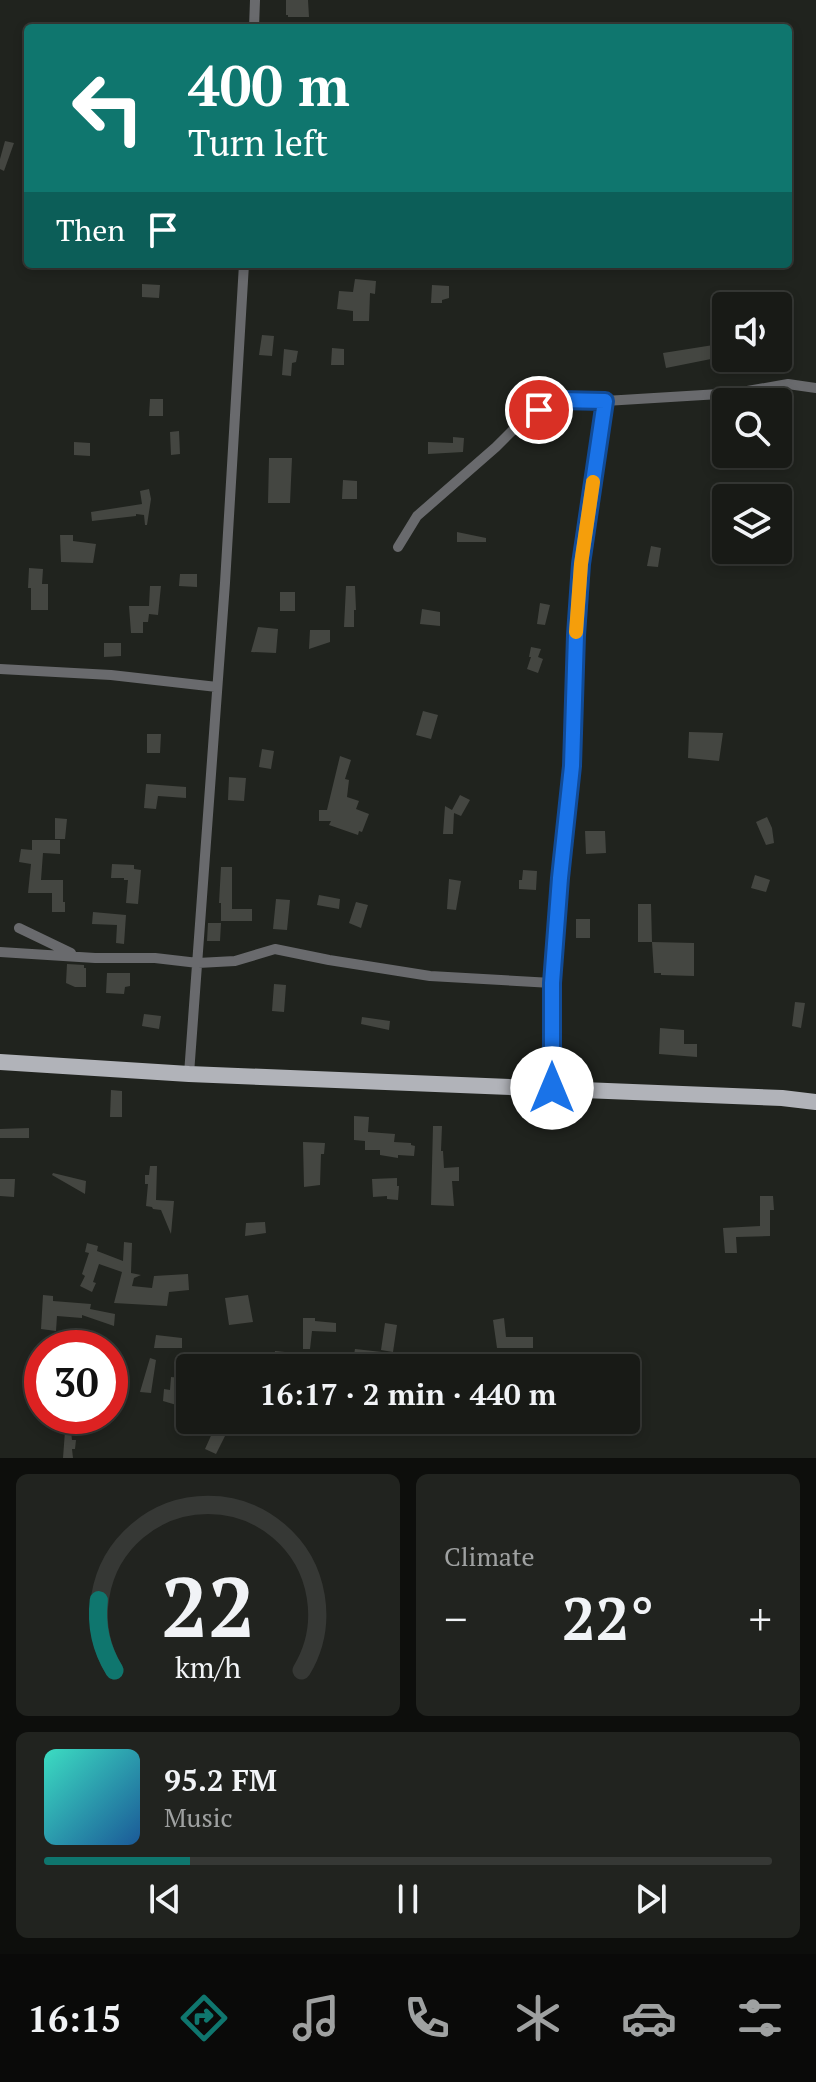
<!DOCTYPE html>
<html lang="en">
<head>
<meta charset="utf-8">
<style>
  body { margin:0; font-family:"PT Serif",serif; background:#21231f; color:#f1f3f6; height:100vh; display:flex; flex-direction:column; font-size:30px; white-space:nowrap }
  * { box-sizing:border-box; margin:0 }
  p { font-size:26px; color:#9fa1a1 }
  .icon { flex:none; width:44px; height:44px; fill:none; stroke:currentColor; stroke-width:2; stroke-linecap:round; stroke-linejoin:round }
  .map { position:relative; height:1458px; overflow:hidden }
  .side { display:flex; flex-direction:column; gap:16px; padding:16px; background:#0d0e0c; flex:1 }
  .side>* { flex:none }
  .hud { position:absolute; left:24px; top:24px; width:768px; height:244px; border-radius:8px; box-shadow:0 4px 12px #0003,0 0 0 2px #363835; background:#0f766e; color:#fff; overflow:hidden }
  .fabs { position:absolute; left:712px; top:292px; display:grid; gap:16px }
  .fabs a { display:grid; place-items:center; width:80px; height:80px; border-radius:8px; background:#181a16; box-shadow:0 4px 12px #0003,0 0 0 2px #363835; font-size:40px }
  .speed { position:absolute; left:24px; top:1330px; display:flex; gap:16px; font-size:40px; font-weight:700; text-align:center }
  .speed>* { display:grid; place-content:center; width:104px; height:104px; border-radius:50%; background:#181a16; box-shadow:0 4px 12px #0003,0 0 0 2px #363835; line-height:1 }
  .speed .limit { border:12px solid #d22; background:#fff; color:#111 }
  .pin { position:absolute; display:grid; place-items:center; width:68px; height:68px; color:#fff; margin:-34px; border:4px solid #fff; border-radius:50%; box-shadow:0 2px 8px #0007 }
  .me { position:absolute; width:88px; margin:-44px; rotate:0deg; stroke-linejoin:round; filter:drop-shadow(0 0 6px #0008) }
  .turn { display:flex; align-items:center; gap:28px; height:168px; padding:0 32px; font-size:36px }
  .turn .icon { width:104px; height:104px; stroke-width:2.5 }
  .turn b { display:block; font-size:56px; line-height:68px }
  .then { display:flex; align-items:center; height:76px; padding:0 32px; background:#0003; gap:16px; font-size:30px }
  .big { font-size:60px; font-weight:600; line-height:1.1 }
  .side .card { flex:1; display:flex; flex-direction:column; justify-content:center; gap:12px; min-width:0; padding:0 28px; border-radius:12px; background:#21231f }
  .side .dial { align-items:center; gap:0 }
  .dial svg { height:208px; overflow:visible; fill:none; stroke:#363835; stroke-width:7; stroke-linecap:round; text-anchor:middle }
  .dial text { fill:#f1f3f6; stroke:none }
  .song { display:flex; align-items:center; gap:24px }
  .cover { width:96px; height:96px; border-radius:12px; background:linear-gradient(135deg,hsl(170 70% 55%),hsl(210 70% 35%)) }
  .played { height:8px; border-radius:4px; background:linear-gradient(90deg,#0f766e 20%,#363835 20%) }
  .keys { display:flex; justify-content:space-around; direction:ltr }
  .heat { display:flex; justify-content:space-between; align-items:center; font-size:44px; direction:ltr }
  .side .tiles { flex:1; display:grid; gap:16px; grid-template-columns:1fr 1fr }
  .card:last-child { grid-column:span 2 }
  .trip { position:absolute; left:176px; top:1354px; width:464px; height:80px; border-radius:8px; background:#181a16; box-shadow:0 4px 12px #0003,0 0 0 2px #363835; font-weight:600; line-height:80px; text-align:center }
  .menu { display:flex; height:128px; justify-content:space-around; align-items:center; background:#0a0a09; color:#9fa1a1 }
  .menu .icon { width:56px; height:56px }
  .menu .current { color:#0f766e }
  .menu b { font-size:36px; color:#f1f3f6 }
  .map>svg:first-child { display:block }
</style>
</head>
<body>
<div class="map">
<svg width="816" height="1458" viewBox="0 0 816 1458">
  <rect width="100%" height="100%" fill="#20231e"/>
  <path fill="#444641" d="M286,0h22l1,17h-21v-2h-2z
    M5,141l9,2 -10,28 -4,-2v-10z
    M355,279l21,2 -1,13 -5,-1 -1,28h-16v-10l-16,-2 2,-18 14,1z
    M142,284l18,1 -1,13 -17,-1z
    M432,285l17,1v12l-7,2v3h-11z
    M262,335l12,1 -2,20 -13,-1z
    M726,343v13l-60,12 -3,-15z
    M332,348l12,1v16h-13z
    M284,349l14,2 -2,11 -4,1 -1,13 -9,-1z
    M150,399h13v17h-14z
    M179,431l1,23 -9,1 -1,-23z
    M453,437l11,1 -1,14 -35,2v-12l25,1z
    M74,442l16,1v13l-16,-1z
    M269,458h23l-2,45h-22z
    M343,480l14,1v18h-15z
    M149,489l2,10 -4,26h-2l-1,-10 -8,-1v2l-44,5 -1,-9 51,-8 -2,-13z
    M457,532l29,6v4h-29z
    M60,535h13v6l23,3 -3,19 -32,-1z
    M651,546l10,2 -3,19 -11,-1z
    M29,568l14,1 -1,15h6v26h-17v-22h-3z
    M180,574h17v13l-18,-1z
    M150,586h11l-3,29 -9,-1 -1,8h-5v11h-12l-2,-27h20z
    M346,586h9l1,24h-2v17h-10z
    M280,592h15v19h-15z
    M540,603l10,2 -5,20 -8,-1z
    M422,609l18,3v14l-20,-2z
    M258,627l20,2 -2,24 -25,-1z
    M310,630h20v12l-21,7z
    M104,643h17v13l-17,1z
    M531,647l10,2 -3,8 5,2 -5,14 -11,-4 4,-12h-2z
    M423,711l15,4 -7,24 -15,-4z
    M689,732l34,1 -4,28 -31,-3z
    M147,734h14l-1,19h-13z
    M262,749l12,2 -3,18 -12,-2z
    M340,756l11,4 -6,19 4,1 -2,17 12,4 -3,8 13,5 -7,18 -3,-1 -1,4 -29,-10 2,-4h-12v-11h8z
    M229,777l17,1 -2,23 -16,-1z
    M146,784l40,3v11l-28,-2 -2,13 -12,-1z
    M460,795l10,5 -9,16 -7,-3 -1,21h-10l2,-28 7,4z
    M767,817l5,11 2,15 -8,2 -10,-23z
    M55,818l12,1 -2,20h-10z
    M585,831h20l1,22 -20,1z
    M32,840h28v14l-17,-1 -2,27h22v22h2v10h-13v-19h-24l3,-29 -12,-2 2,-13 11,1z
    M112,864l22,1v4l7,1 -3,34 -12,-1 2,-23h-4v-2h-13z
    M221,867h11v42h20v12h-31v-18h-2z
    M523,870l14,1 -1,19 -17,-1v-9h3z
    M755,875l15,5 -4,12 -15,-4z
    M449,879l12,2 -5,29 -9,-1z
    M319,895l21,4 -1,10 -22,-4z
    M276,899l14,1 -3,30 -14,-1z
    M356,902l12,3 -7,23 -12,-5z
    M638,904h13l1,38h-14z
    M93,912l33,3 -2,29 -8,-1 1,-18 -25,-1z
    M576,919h14v19h-14z
    M208,923h13l-1,18h-13z
    M652,942l42,1v33l-33,-1v-2h-7z
    M67,964l17,1v3h2v19h-11l-9,-4z
    M107,973h23v13l-5,1 -1,7 -18,-1z
    M274,984l12,1 -2,27 -12,-1z
    M795,1002l10,1 -4,25 -9,-2z
    M144,1014l17,2 -2,13 -17,-3z
    M362,1017l28,4 -1,9 -28,-6z
    M660,1028l24,2v14h13v13l-38,-3z
    M111,1090l11,1v26h-12z
    M354,1116l15,1 -1,15 27,2 -1,8 17,1v2l4,1 -1,10 -16,-1v3l-18,-3v-5h-15v-9l-11,-1z
    M433,1126h9l-1,25h2l1,17 15,-1v14h-7l2,25 -23,-1z
    M29,1128v10h-29v-9z
    M303,1142l22,1 -1,11h-3l-1,31 -16,2z
    M150,1166h7l-1,34 18,1 -3,33 -10,-24 -8,-1 -1,-2 -6,-1 2,-22h-3v-9h4z
    M53,1173l33,8 -1,13 -33,-19z
    M397,1178v8h2l-1,14 -11,-1v-3l-14,1 -1,-18z
    M0,1179h15l-1,18 -14,-1z
    M760,1196h13l1,14h-4v26l-34,1 1,16h-12l-2,-25 37,-2z
    M265,1222l1,11 -21,3 1,-13z
    M124,1242l8,1 -1,30 10,2 -7,3 -2,8 20,2 2,-12 34,-2 1,16 -20,2 -2,14 -53,-3 8,-31 -23,-8 -6,18 3,1 -4,9 -12,-6 5,-10 -3,-2 7,-21 -4,-1 2,-9 11,3 -1,5 26,10z
    M43,1295l10,1v5l38,3 -1,5 25,5 -1,12 -32,-11v3l-25,-2 -1,15 -15,-2z
    M248,1295l5,27 -24,3 -4,-27z
    M303,1318h12v3l21,2v9l-24,-1 -2,18h-7z
    M504,1318l2,19h27v11h-36l-4,-28z
    M385,1323l12,2 -4,27 -12,-2z
    M156,1335l26,3v10h-28z
    M355,1349l27,3 -1,11 -28,-3z
    M275,1351l20,2 -2,15h-19z
    M150,1358l6,2 -5,33 -11,-1z
    M31,1372l11,1v24l-12,-1z
    M171,1377l11,1 -1,15 9,3v13l-27,-8 1,-12 6,1z
    M214,1429l12,5 -10,20 -11,-5z
    M65,1431h6l1,9h4l-1,9h-3l1,9h-10z"/>
  <g fill="none" stroke-linecap="round" stroke-linejoin="round">
    <path stroke="#696a6d" stroke-width="10" d="M254,28l1,-28
      M398,547l19,-31 79,-69 29,-29 27,-16 14,-2 39,1 131,-8 52,-9 28,4
      M0,669l111,6 106,12
      M19,928l52,25
      M0,952l95,6h60l43,5 37,-2 40,-12 54,11 101,16 122,7
      M189,1074l36,-491 19,-319
      M552,1088v-105l8,-105 12,-112 4,-131 5,-71 24,-163"/>
    <path stroke="#b1b3b9" stroke-width="16" d="M0,1062l189,12 593,24 34,4"/>
  </g>
  <g fill="none" stroke-linecap="round" stroke-linejoin="round">
    <defs>
      <path id="route" d="M539,410l13,-8 7,-2 46,1 -24,163 -5,71 -4,131 -12,112 -8,105v105"/>
    </defs>
    <use href="#route" stroke="#114b97" stroke-width="20"/>
    <use href="#route" stroke="#1a73e8" stroke-width="14"/>
    <path stroke="#f59e0b" stroke-width="14" d="M576,632l5,-68 12,-82"/>
  </g>
</svg>
<div class="fabs">
<a><svg class="icon" aria-label="sound" viewBox="0 0 24 24"><path d="M4 9h4l5-4v14l-5-4H4zM17 9q2 3 0 6"/></svg></a>
<a><svg class="icon" aria-label="search" viewBox="0 0 24 24"><circle cx="10" cy="10" r="6"/><path d="M15 15l6 6"/></svg></a>
<a><svg class="icon" aria-label="layers" viewBox="0 0 24 24"><path d="M12 4l9 5-9 5-9-5zM3 14l9 5 9-5"/></svg></a>
</div>
<div class="speed"><div class="limit">30</div></div>
<div class="pin" style="left:539px;top:410px;background:#d93025"><svg class="icon" aria-label="arrive" viewBox="0 0 24 24"><path d="M6 21V4h12l-3 4 3 4H6"/></svg></div>
<svg class="me" style="left:552px;top:1088px" viewBox="-20 -20 40 40"><circle r="19" fill="#fff"/><path d="M0-13L10 11 0 6-10 11z" fill="#1a73e8"/></svg>
<div class="trip">16:17 · 2 min · 440 m</div>
<div class="hud">
<div class="turn"><svg class="icon" aria-label="left" viewBox="0 0 24 24"><path d="M17 20v-9H6M10 6l-5 5 5 5"/></svg><div><b>400 m</b>Turn left</div></div>
<div class="then">Then<svg class="icon" aria-label="arrive" viewBox="0 0 24 24"><path d="M6 21V4h12l-3 4 3 4H6"/></svg></div>
</div>
</div>
<section class="side">
<div class="tiles">
<div class="card dial"><svg viewBox="0 0 100 80">
<path d="M14 69A42 42 0 1 1 86 69"/>
<path d="M14 69A42 42 0 0 1 8 42" stroke="#0f766e"/>
<text x="50" y="56" font-size="32" font-weight="700">22</text>
<text x="50" y="72" font-size="11">km/h</text>
</svg></div>
<div class="card"><p>Climate</p>
<div class="heat"><a>−</a><b class="big">22°</b><a>+</a></div>
</div>
<div class="card">
<div class="song"><i class="cover"></i><div><b>95.2 FM</b><p>Music</p></div></div>
<div class="played"></div>
<div class="keys"><svg class="icon" aria-label="previous" viewBox="0 0 24 24"><path d="M18 5L8 12l10 7zM5 5v14"/></svg><svg class="icon" aria-label="pause" viewBox="0 0 24 24"><path d="M8 5v14M16 5v14"/></svg><svg class="icon" aria-label="next" viewBox="0 0 24 24"><path d="M6 5l10 7-10 7zM19 5v14"/></svg></div>
</div>
</div>
</section>
<nav class="menu">
<b>16:15</b>
<svg class="icon current" aria-label="directions" viewBox="0 0 24 24"><path d="M12 3l9 9-9 9-9-9zM9 14v-3h6M13 9l2 2-2 2"/></svg>
<svg class="icon" aria-label="music" viewBox="0 0 24 24"><path d="M9 18V5l10-2v13"/><circle cx="6" cy="18" r="3"/><circle cx="16" cy="16" r="3"/></svg>
<svg class="icon" aria-label="phone" viewBox="0 0 24 24"><path d="M5 4h4l2 5-3 2q2 4 5 5l2-3 5 2v4C11 20 4 13 5 4z"/></svg>
<svg class="icon" aria-label="climate" viewBox="0 0 24 24"><path d="M12 3v18M4 7l16 10M4 17L20 7"/></svg>
<svg class="icon" aria-label="car" viewBox="0 0 24 24"><path d="M5 17H2v-5l4-1 3-4h7l3 4 3 1v5h-3M9 17h6M6 11h13"/><circle cx="7" cy="17" r="2"/><circle cx="17" cy="17" r="2"/></svg>
<svg class="icon" aria-label="filters" viewBox="0 0 24 24"><path d="M4 7h16M4 17h16"/><circle cx="9" cy="7" r="2"/><circle cx="15" cy="17" r="2"/></svg>
</nav>
</body>
</html>
